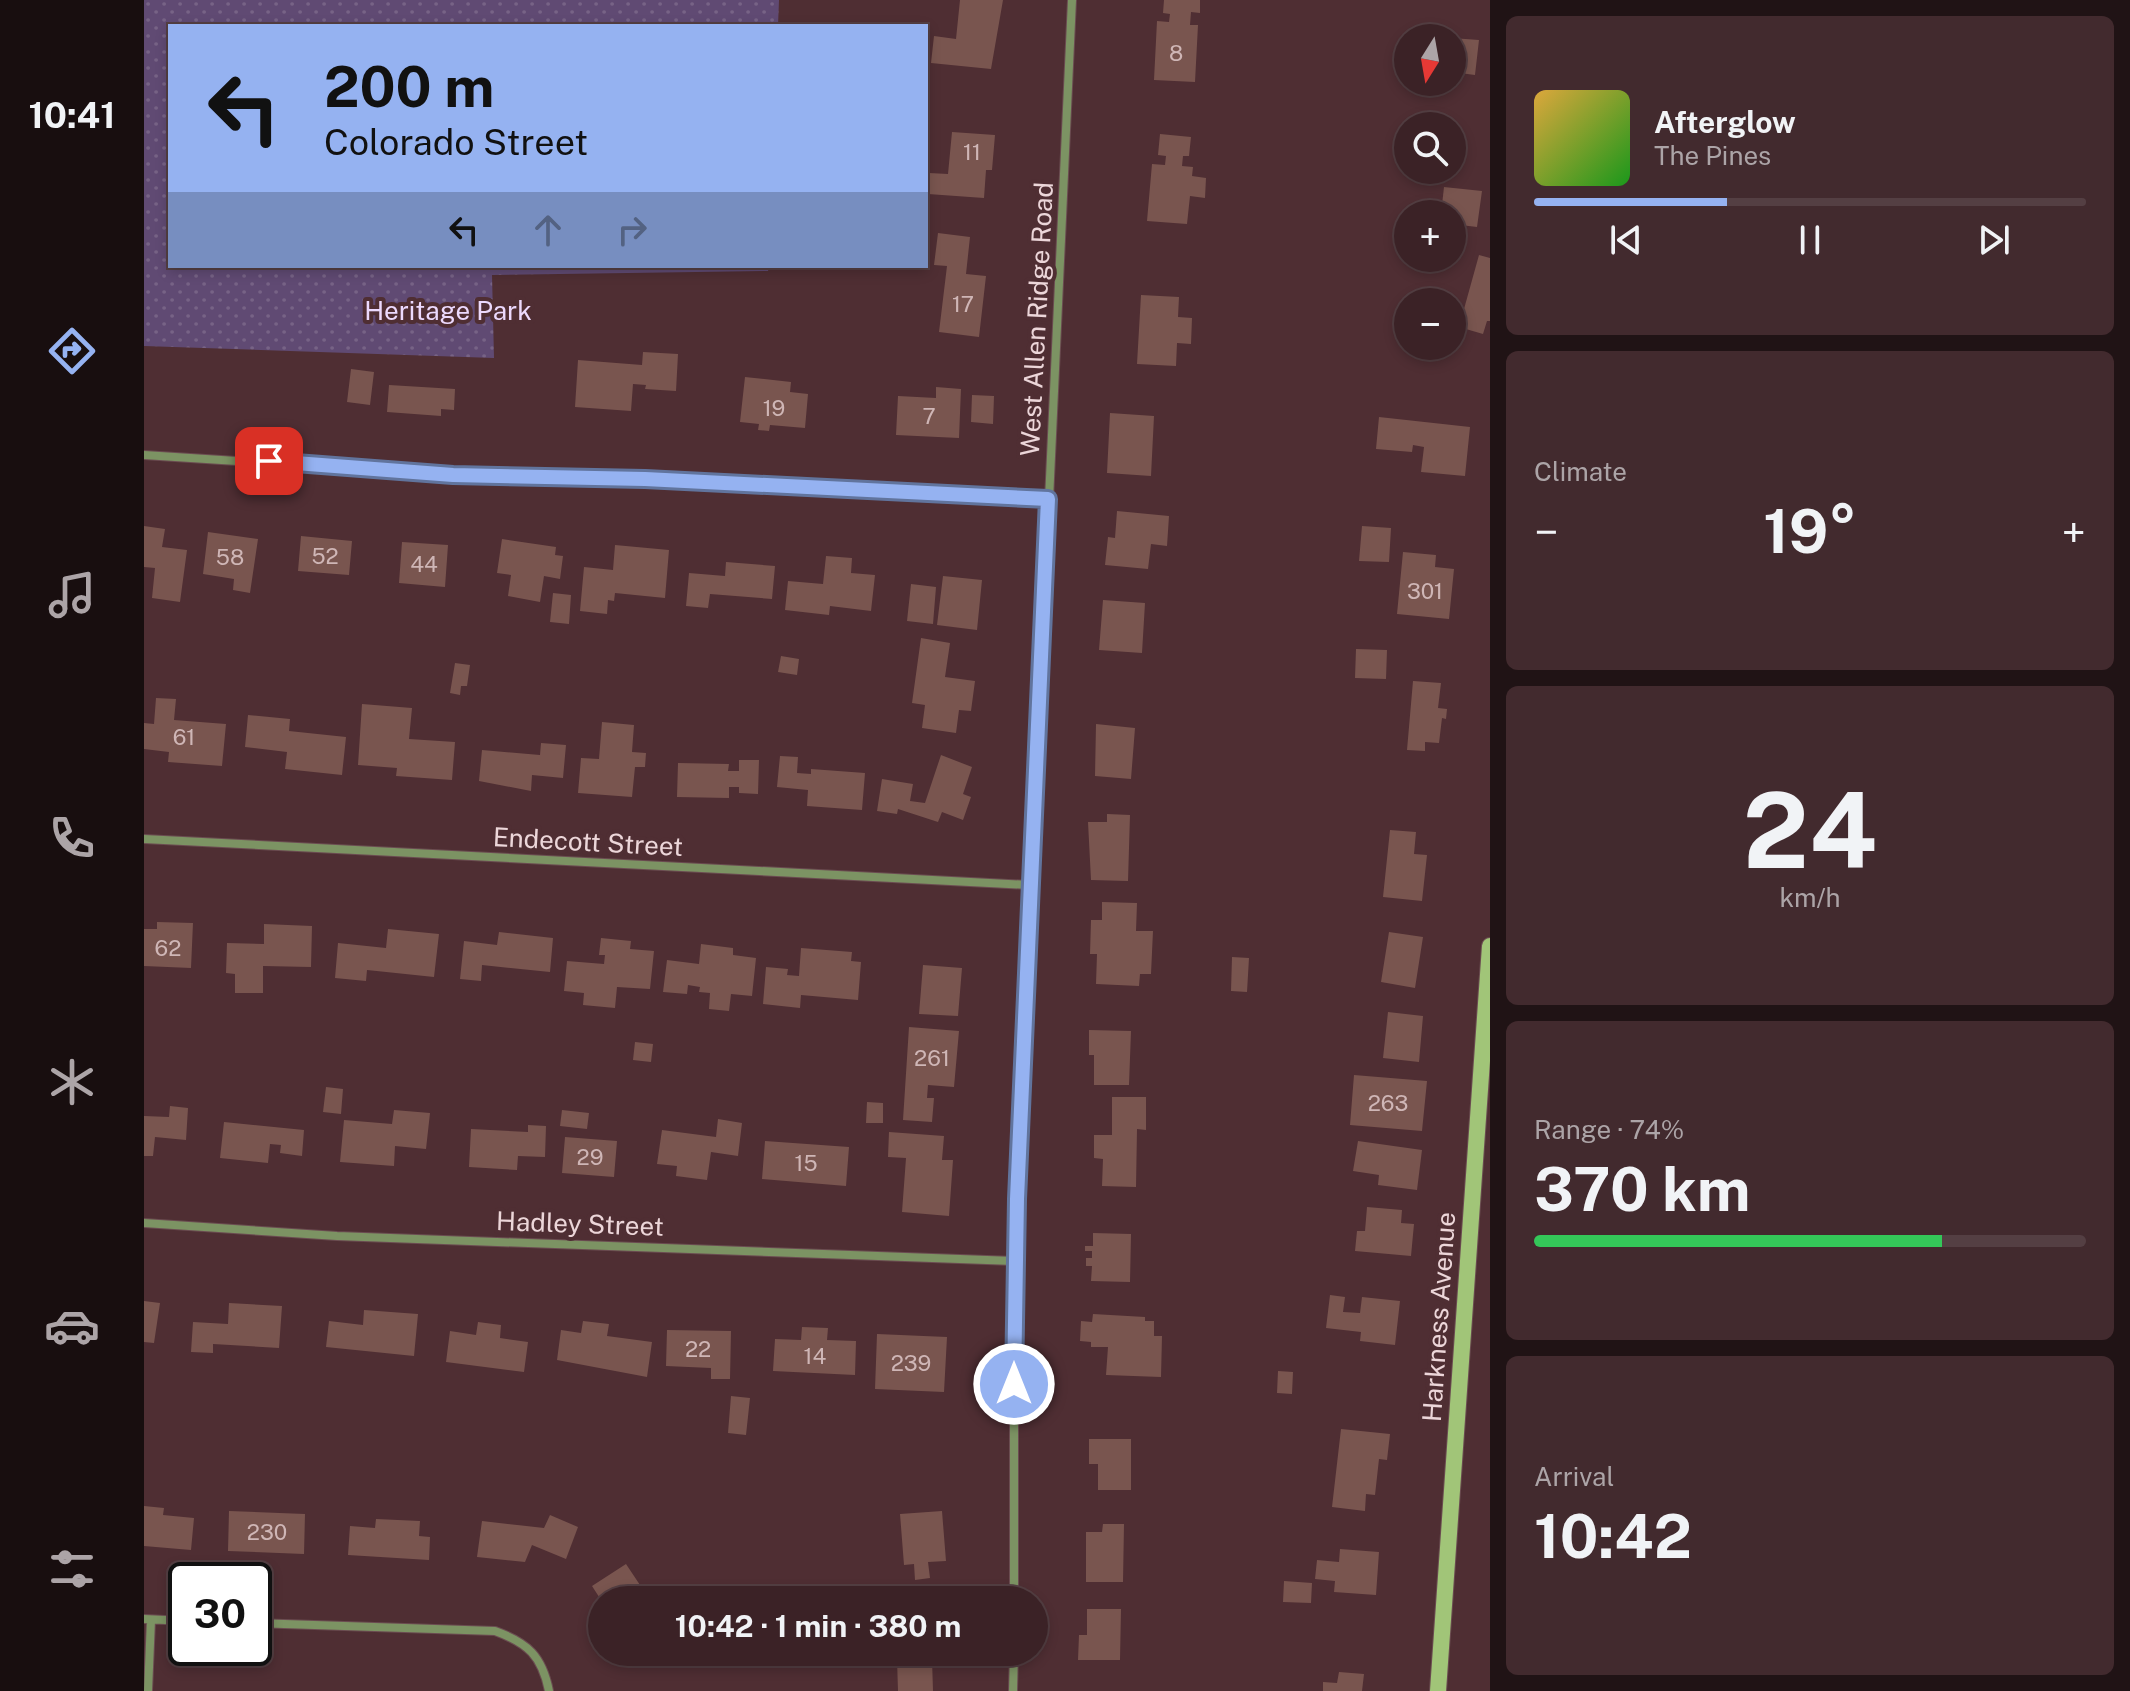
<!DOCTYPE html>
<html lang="en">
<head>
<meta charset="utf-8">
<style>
  body { margin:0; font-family:"Public Sans",sans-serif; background:#422a2e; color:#f1f3f6; height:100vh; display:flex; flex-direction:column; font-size:30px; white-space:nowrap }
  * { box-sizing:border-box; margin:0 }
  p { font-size:26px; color:#aca4a7 }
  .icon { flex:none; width:44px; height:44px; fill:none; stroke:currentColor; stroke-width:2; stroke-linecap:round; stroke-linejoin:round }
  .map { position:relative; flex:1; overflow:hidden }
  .drawer { display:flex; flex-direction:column; gap:16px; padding:16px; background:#201315; width:640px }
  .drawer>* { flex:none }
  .top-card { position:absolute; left:24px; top:24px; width:760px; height:244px; border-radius:0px; box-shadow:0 4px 12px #0003,0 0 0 2px #543f43; background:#95b2f1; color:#111; overflow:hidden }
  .needle { width:52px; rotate:191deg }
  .tools { position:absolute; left:1250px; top:24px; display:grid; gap:16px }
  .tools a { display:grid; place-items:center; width:72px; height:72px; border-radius:50%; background:#3b2226; box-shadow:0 4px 12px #0003,0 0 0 2px #543f43; font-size:40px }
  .speed { position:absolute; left:24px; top:1562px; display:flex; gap:16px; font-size:40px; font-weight:700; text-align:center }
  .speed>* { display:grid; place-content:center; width:104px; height:104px; border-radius:50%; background:#3b2226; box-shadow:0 4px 12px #0003,0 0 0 2px #543f43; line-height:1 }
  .speed .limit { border:4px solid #111; border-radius:12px; background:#fff; color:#111 }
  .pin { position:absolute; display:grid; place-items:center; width:68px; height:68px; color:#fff; margin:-34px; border-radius:16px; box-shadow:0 4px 12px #0006 }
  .me { position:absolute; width:88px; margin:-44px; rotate:0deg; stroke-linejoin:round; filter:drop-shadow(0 0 6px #0008) }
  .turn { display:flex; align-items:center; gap:28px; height:168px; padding:0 24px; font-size:36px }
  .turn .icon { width:104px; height:104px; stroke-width:2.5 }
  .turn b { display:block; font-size:56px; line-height:68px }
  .lanes { display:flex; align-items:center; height:76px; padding:0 24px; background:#0003; justify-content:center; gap:40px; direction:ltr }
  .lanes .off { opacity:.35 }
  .big { font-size:60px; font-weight:700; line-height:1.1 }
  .drawer .card { flex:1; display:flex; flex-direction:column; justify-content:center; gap:12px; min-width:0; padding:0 28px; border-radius:12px; background:#422a2e }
  .drawer .dial { align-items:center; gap:0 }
  .dial b { font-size:104px; line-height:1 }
  .song { display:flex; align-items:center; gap:24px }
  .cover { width:96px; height:96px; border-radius:12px; background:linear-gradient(135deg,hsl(40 70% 55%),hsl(120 70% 35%)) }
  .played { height:8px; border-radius:4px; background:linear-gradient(90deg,#95b2f1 35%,#543f43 35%) }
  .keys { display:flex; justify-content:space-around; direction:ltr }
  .heat { display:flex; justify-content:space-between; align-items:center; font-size:44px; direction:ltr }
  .charge { height:12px; border-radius:6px; background:linear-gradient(90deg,#34c759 74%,#543f43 0) }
  .trip { position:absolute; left:444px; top:1586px; width:460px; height:80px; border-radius:40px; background:#3b2226; box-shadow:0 4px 12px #0003,0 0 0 2px #543f43; font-weight:700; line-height:80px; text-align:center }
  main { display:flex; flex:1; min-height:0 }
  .tabs { display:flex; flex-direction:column; width:144px; justify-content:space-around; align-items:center; background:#180e0f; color:#aca4a7 }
  .tabs .icon { width:56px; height:56px }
  .tabs .active { color:#95b2f1 }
  .tabs b { font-size:36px; color:#f1f3f6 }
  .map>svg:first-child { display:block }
</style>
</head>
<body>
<main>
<nav class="tabs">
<b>10:41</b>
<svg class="icon active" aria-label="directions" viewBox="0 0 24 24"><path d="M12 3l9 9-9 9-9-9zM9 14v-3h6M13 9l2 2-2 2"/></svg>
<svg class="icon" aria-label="music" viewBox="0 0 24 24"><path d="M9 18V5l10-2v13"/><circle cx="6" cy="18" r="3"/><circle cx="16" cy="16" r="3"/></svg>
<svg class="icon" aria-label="phone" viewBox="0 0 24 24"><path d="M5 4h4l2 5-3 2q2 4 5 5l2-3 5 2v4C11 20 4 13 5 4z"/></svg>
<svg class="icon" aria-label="climate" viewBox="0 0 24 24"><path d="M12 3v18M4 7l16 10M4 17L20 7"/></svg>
<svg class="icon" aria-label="car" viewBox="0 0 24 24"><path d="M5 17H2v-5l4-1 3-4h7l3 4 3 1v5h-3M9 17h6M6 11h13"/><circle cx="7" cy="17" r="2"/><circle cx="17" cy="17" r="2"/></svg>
<svg class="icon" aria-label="filters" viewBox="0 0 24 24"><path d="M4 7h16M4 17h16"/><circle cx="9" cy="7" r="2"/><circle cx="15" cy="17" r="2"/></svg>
</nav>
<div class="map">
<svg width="1346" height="1691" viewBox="0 0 1346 1691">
  <defs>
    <pattern id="park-dots" width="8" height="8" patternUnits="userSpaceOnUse" patternTransform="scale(2)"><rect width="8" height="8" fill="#604a73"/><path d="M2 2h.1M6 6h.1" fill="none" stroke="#776386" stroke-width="1.8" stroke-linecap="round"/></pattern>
  </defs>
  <rect width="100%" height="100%" fill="#4f2e33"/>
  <path fill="url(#park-dots)" d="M0,0h635l-1,26h-608v240h599l-1,5 -276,4 2,83 -350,-12z"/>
  <path fill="#79554f" d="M816,0h43l-12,69 -60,-6 3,-27 22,3z
    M1020,0h36v13l-9,-1 -1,13h8l-3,57 -41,-2 3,-59 12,1 1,-8 -7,-1z
    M1308,38l27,2 -4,35 -23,-3z
    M808,132l43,3 -3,35h-6l-2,28 -56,-4 1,-21 19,1z
    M1016,134l31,3 -2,19h-6l-1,10 11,1 -1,9 14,2 -1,20 -15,-2 -3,28 -40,-3 5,-57 13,1 1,-9 -8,-1z
    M1300,187l38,4 -5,36 -25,-3v-10h-11z
    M794,233l32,4 -4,37 20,2 -7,61 -40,-5 8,-66 -13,-1z
    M1335,255l11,3v63h-3l-4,13 -24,-7z
    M997,295l38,2 -1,20 14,1 -1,26 -14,-1 -1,23 -39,-2z
    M499,352l35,2 -2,37 -31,-2 1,-4 -13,-1 -2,27 -56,-4 3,-47 64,5z
    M207,369l23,3 -4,33 -23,-3z
    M601,377l46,5 -1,10 18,2 -3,34 -35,-3 -1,6 -11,-1 1,-6 -19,-2z
    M245,385l66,4 -1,21 -13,-1v7l-54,-4z
    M792,387l25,2 -2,49 -63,-3 2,-39 38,2z
    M828,395l22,1 -1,28 -22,-2z
    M966,413l44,3 -3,60 -44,-3z
    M1235,417l91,10 -5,49 -44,-4 3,-25 -11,-2 -1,7 -36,-3z
    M973,511l52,5 -2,30 -16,-2 -3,25 -43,-4 3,-28 7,1z
    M0,526l21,3 -3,18 25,3 -7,52 -28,-4 3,-30 -11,-1z
    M1218,526l29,2 -2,34 -30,-1z
    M64,532l50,7 -8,54 -17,-3 1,-11 -31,-5z
    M157,536l51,5 -3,34 -51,-4z
    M358,539l54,8 -1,8 8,1 -3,23 -16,-3 -4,26 -32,-6 3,-21 -14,-2z
    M258,542l46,3 -3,42 -46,-4z
    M471,545l54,5 -4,48 -50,-5 -1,8 -6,-1 -1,14 -27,-3 4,-44 29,3z
    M1259,552l33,3 -1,12 19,2 -5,50 -52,-5z
    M682,556l26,2 -1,15 24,2 -4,36 -41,-5 -1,9 -44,-5 3,-29 35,3z
    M582,562l49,4 -3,33 -62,-5 -2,14 -22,-2 3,-33 36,3z
    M799,576l39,4 -5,50 -40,-5z
    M767,584l25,3 -3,37 -26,-3z
    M409,593l18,2 -2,29 -19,-2z
    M959,600l42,3 -3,50 -43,-3z
    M777,638l29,5 -5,34 30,4 -4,30 -12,-1 -3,23 -34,-5 3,-23 -13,-2z
    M1212,649l31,1 -1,29 -31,-1z
    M637,656l18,3 -2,16 -19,-3z
    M311,663l15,2 -3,21h-6l-1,9 -10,-2z
    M1269,681l28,2 -3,25 9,1 -1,10 -4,-1 -3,25 -14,-1v9l-18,-1z
    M12,698l20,1 -2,21 52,4 -4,42 -54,-4 1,-10 -25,-3v-26l10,1z
    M218,704l50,4 -3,31 46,3 -3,38 -56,-4 1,-8 -39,-3z
    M104,715l42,4 -1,12 57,6 -4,38 -57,-6 2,-17 -42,-5z
    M458,722l32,3 -2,27 14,1 -1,14h-10l-3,30 -54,-4 3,-35 18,1z
    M952,724l39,4 -4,51 -36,-3z
    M397,743l25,2 -3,33 -31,-3 -1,16 -52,-10 3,-31 58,5z
    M797,755l31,12 -9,27 8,3 -8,23 -21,-8 -4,10 -40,-13 -1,5 -20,-3 5,-32 31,5 -3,17 15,2z
    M636,756l18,1 -1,16 14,1v-5l54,4 -3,37 -55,-4 1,-16 -31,-3z
    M595,760h20l-1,34 -19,-1v-6h-10v11l-52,-1 1,-34 51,1 -1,7h11z
    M963,814l23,1 -2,66 -37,-1 -3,-58h19z
    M1246,830l26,2 -2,22 13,1 -5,46 -39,-4z
    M958,902l35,1 -1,28h17l-2,43h-11l-1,12 -43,-2 1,-30h-7l1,-34h11z
    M13,922l36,1 -2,45 -47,-2v-37h13z
    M120,924l48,2 -1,41 -48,-1v27h-28v-19l-9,-1 1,-30 37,1z
    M244,929l51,5 -5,43 -67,-7 -1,11 -31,-3 3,-35 48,5z
    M355,932l54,6 -3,34 -68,-7 -1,16 -21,-2 4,-38 33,4z
    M1245,932l34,5 -8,51 -34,-6z
    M457,938l30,3 -1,8 24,2 -4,38 -33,-2 -2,21 -32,-3 1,-12 -20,-2 3,-30 37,3 1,-9h-6z
    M557,944l32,4v7l23,3 -4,38 -21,-2 -2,17 -20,-2 1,-16 -11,-1 1,-5 -12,-2 -1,9 -24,-2 4,-32 32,4z
    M657,948l51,4 -1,9 10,1 -3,38 -57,-5 -1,13 -37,-4 3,-37 22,2 -1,6 12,1z
    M1088,957l17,1 -2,34 -16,-1z
    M779,965l39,3 -4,48 -39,-2z
    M1244,1012l35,4 -4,46 -36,-4z
    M765,1027l50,4 -5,56 -26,-2 -1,13h7l-2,24 -29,-2z
    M945,1030l42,1 -2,54h-35v-30h-5z
    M491,1042l18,2 -2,18 -18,-2z
    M1210,1075l73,6 -5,50 -72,-6z
    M182,1087l17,2 -2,25 -18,-2z
    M968,1097h34v33l-9,-1 -1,58 -34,-1 1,-27 -9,-1v-23h18z
    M723,1102l16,1v20h-17z
    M26,1106l18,2 -2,32 -31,-3 -2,19h-9v-40l25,1z
    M250,1110l36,3 -4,36 -31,-3 -1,20 -54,-4 4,-42 48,4z
    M418,1110l27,3 -2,16 -27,-3z
    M574,1119l24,4 -4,33 -27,-4 -4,28 -31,-4 1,-10 -20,-2 5,-34 54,7z
    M80,1122l80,8 -2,26 -22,-3 1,-8 -11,-1 -2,19 -48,-5z
    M384,1125l18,1 -1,31 -27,-1 -1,14 -48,-3 2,-38 57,3z
    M745,1132l55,4 -2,24h11l-4,56 -47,-4 4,-54 -18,-1z
    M421,1137l52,4 -3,36 -52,-4z
    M621,1141l84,6 -3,39 -84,-7z
    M1214,1141l64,9 -5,40 -39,-5 1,-10 -26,-4z
    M1223,1207l35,3 -1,13 13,1 -3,32 -56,-5 2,-20h8z
    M949,1233l38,1 -1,48 -39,-1 1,-15h-6v-8h6v-7h-7v-5h8z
    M1186,1295l15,2 -2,15 17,1 2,-16 38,4 -5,44 -35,-4 1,-9 -35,-4z
    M0,1301l16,2 -6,40 -10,-1z
    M85,1303l53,3 -3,42 -66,-4v9l-22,-1 2,-30 35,2z
    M220,1310l54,4 -4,42 -88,-9 3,-26 34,4z
    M949,1314l52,3v4h9v15h8l-1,41 -55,-2 2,-28h-17v-5l-11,-1 1,-20 11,1z
    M439,1321l26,3 -2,12 45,6 -5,35 -90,-17 4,-30 20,3z
    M334,1322l23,3 -1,13 28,4 -4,30 -78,-10 4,-31 26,4z
    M658,1327l26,1 -1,12 29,1 -1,34 -82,-4 2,-32 26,1z
    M523,1330l64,1 -1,48h-19v-11l-45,-2z
    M733,1334l70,3 -3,55 -69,-3z
    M1134,1371l15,1 -1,22 -15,-1z
    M587,1396l19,2 -4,37 -18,-2z
    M1197,1429l49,5 -3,26 -8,-1 -4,36 -9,-1 -1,17 -33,-4z
    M945,1439h42v51h-33v-26h-9z
    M0,1506l20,2 -1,7 31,3 -3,32 -47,-4z
    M85,1511l76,3 -1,40 -76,-3z
    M798,1511l4,50 -18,1 2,16 -15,2 -1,-16 -10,1 -4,-51z
    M406,1515l28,12 -12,32 -34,-14 -7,17 -48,-5 5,-36 62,7z
    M232,1519l44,2 -1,15 11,1 -1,23 -81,-5 2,-29 25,2z
    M959,1524h21l-1,58h-37v-50h16z
    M1196,1549l39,3 -3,43 -42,-3 1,-11 -20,-2 2,-19 22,2z
    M482,1564l24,36h-49l-9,-14z
    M1140,1581l28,2 -1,20 -28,-1z
    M943,1609h34l-1,51h-42l1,-25h8z
    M764,1652h38v7h-14l1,32h-35l-1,-32 11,-1z
    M1195,1672l25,2 -2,17h-39v-9l14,1z"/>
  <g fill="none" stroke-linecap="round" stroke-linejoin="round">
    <defs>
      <path id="minor" d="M0,455l309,20 192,4 403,20
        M0,839l885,46
        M0,1223l193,13 677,25
        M870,1600v-339l58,-1261
        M0,1619l42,2
        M110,1623l241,8c33,12 47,25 54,60
        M4,1691l3,-71
        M869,1691l1,-39"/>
      <path id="secondary" d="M1294,1691l52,-745"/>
    </defs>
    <use href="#minor" stroke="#6b4c51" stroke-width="10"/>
    <use href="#secondary" stroke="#6b4c51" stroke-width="18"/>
    <use href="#minor" stroke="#7c9363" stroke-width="8"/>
    <use href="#secondary" stroke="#a1c578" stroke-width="16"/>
  </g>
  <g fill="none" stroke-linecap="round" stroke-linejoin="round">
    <defs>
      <path id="route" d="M125,461l184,14 192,4 403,20 -31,700 -3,185"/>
    </defs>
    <use href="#route" stroke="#61749d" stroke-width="20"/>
    <use href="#route" stroke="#95b2f1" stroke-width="14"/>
  </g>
  <g text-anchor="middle" stroke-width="8" stroke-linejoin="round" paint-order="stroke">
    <g font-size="22" fill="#cfb6b6">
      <text x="1032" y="61">8</text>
      <text x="828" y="160">11</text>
      <text x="819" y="312">17</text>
      <text x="630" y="416">19</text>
      <text x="785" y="424">7</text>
      <text x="181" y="564">52</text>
      <text x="86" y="565">58</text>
      <text x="280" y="572">44</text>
      <text x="1281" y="599">301</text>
      <text x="40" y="745">61</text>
      <text x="24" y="956">62</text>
      <text x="788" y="1066">261</text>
      <text x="1244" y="1111">263</text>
      <text x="446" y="1165">29</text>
      <text x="662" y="1171">15</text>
      <text x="554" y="1357">22</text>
      <text x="671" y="1364">14</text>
      <text x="767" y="1371">239</text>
      <text x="123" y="1540">230</text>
    </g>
    <g font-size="26" fill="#ecd9fd" stroke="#4f2e33">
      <text x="304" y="320">Heritage Park</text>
    </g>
    <g font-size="26" fill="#ecd6d9" stroke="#4f2e33">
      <text transform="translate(893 319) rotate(-87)" y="9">West Allen Ridge Road</text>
      <text transform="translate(444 842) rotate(3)" y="9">Endecott Street</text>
      <text transform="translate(436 1224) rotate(2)" y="9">Hadley Street</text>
      <text transform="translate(1295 1317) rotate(-86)" y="9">Harkness Avenue</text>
    </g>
  </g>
</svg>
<div class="tools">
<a><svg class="needle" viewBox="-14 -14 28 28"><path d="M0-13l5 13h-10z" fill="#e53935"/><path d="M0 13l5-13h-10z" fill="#aca4a7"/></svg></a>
<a><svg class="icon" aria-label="search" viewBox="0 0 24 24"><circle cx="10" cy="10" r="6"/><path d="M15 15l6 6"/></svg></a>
<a>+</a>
<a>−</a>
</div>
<div class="speed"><div class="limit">30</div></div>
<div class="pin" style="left:125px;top:461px;background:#d93025"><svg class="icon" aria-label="arrive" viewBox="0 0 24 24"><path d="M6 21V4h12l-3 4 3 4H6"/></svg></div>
<svg class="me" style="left:870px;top:1384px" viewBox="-20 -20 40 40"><circle r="17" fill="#95b2f1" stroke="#fff" stroke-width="3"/><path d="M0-11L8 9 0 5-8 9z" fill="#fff"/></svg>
<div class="trip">10:42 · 1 min · 380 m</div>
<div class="top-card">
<div class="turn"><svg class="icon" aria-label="left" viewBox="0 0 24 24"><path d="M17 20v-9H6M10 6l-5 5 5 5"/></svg><div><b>200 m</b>Colorado Street</div></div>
<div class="lanes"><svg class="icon" aria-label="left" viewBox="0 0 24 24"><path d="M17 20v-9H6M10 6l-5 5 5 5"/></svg><svg class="icon off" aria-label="ahead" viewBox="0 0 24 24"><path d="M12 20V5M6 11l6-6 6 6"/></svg><svg class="icon off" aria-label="right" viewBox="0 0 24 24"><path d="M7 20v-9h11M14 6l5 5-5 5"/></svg></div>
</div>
</div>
<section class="drawer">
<div class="card">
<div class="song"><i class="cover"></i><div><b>Afterglow</b><p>The Pines</p></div></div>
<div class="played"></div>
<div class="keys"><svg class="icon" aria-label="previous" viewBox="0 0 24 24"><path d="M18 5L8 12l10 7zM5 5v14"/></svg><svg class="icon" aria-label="pause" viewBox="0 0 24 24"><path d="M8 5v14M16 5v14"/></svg><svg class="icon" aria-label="next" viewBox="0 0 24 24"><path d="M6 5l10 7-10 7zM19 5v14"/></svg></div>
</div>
<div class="card"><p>Climate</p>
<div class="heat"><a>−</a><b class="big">19°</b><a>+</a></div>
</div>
<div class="card dial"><b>24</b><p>km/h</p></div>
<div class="card"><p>Range · 74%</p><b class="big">370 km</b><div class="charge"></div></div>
<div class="card"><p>Arrival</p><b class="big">10:42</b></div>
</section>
</main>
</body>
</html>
